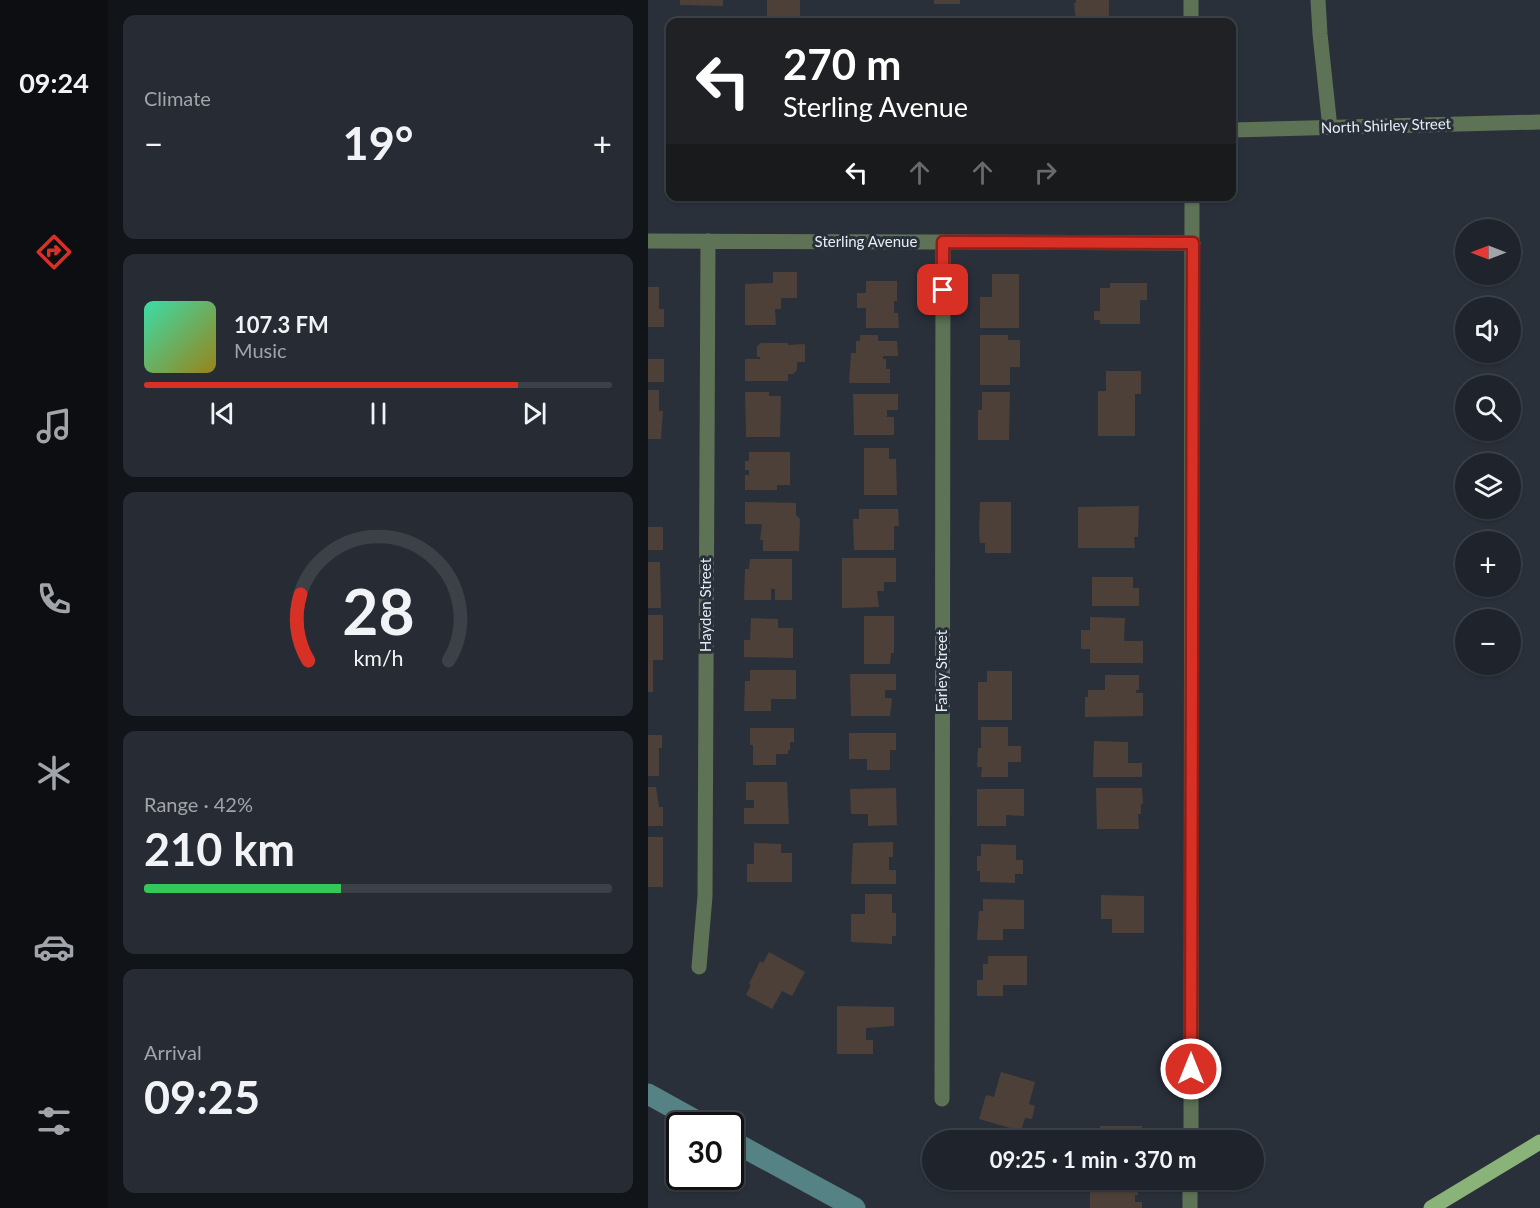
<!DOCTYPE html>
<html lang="en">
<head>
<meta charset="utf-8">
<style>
  body { margin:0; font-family:Lato,sans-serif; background:#272c34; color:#f1f3f6; height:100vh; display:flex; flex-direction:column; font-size:22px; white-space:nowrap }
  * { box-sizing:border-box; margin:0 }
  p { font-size:20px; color:#a1a4a9 }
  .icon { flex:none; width:33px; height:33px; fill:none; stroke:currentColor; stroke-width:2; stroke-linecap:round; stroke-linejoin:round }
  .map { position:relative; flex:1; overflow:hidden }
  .panel { display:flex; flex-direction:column; gap:15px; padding:15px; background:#111418; width:540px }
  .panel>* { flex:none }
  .banner { position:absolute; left:18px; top:18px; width:570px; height:183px; border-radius:12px; box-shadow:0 2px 4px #0004,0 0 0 2px #3c4148; background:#202124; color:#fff; overflow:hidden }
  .needle { width:39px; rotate:270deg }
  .controls { position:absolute; left:807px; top:219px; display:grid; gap:12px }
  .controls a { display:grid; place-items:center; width:66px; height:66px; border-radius:50%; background:#1f242c; box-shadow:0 2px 4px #0004,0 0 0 2px #3c4148; font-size:30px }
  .speed { position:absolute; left:18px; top:1112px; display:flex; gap:12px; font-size:30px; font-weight:700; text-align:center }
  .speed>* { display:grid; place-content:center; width:78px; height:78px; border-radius:50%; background:#1f242c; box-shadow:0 2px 4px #0004,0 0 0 2px #3c4148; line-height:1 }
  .speed .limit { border:3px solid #111; border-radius:9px; background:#fff; color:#111 }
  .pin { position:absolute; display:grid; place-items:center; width:51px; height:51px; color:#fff; margin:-26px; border-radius:12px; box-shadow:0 3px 9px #0006 }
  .me { position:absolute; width:66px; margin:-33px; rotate:0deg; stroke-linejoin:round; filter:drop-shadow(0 0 4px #0008) }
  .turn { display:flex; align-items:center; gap:21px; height:126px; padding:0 18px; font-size:27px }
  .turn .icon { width:78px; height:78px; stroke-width:2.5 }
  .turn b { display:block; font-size:42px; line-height:51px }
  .lanes { display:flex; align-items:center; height:57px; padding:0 18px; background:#0003; justify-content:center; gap:30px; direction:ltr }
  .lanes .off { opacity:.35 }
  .big { font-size:45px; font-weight:700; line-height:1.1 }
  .panel .card { flex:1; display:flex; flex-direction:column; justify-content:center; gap:9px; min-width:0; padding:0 21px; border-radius:12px; background:#272c34 }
  .panel .dial { align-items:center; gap:0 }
  .dial svg { height:156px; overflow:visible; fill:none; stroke:#3c4148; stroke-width:7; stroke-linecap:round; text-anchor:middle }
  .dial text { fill:#f1f3f6; stroke:none }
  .song { display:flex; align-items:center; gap:18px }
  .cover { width:72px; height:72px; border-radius:9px; background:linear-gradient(135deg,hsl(160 70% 55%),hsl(50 70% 35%)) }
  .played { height:6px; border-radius:3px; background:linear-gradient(90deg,#d93025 80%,#3c4148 80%) }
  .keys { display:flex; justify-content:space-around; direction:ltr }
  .heat { display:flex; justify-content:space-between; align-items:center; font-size:33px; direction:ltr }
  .charge { height:9px; border-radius:4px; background:linear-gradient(90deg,#34c759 42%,#3c4148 0) }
  .trip { position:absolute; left:274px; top:1130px; width:342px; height:60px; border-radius:30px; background:#1f242c; box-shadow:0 2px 4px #0004,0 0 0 2px #3c4148; font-weight:700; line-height:60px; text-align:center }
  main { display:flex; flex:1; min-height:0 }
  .menu { display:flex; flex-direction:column; width:108px; justify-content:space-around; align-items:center; background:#0c0e12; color:#a1a4a9 }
  .menu .icon { width:42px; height:42px }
  .menu .active { color:#d93025 }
  .menu b { font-size:27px; color:#f1f3f6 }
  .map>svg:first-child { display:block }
</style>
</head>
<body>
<main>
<nav class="menu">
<b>09:24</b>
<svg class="icon active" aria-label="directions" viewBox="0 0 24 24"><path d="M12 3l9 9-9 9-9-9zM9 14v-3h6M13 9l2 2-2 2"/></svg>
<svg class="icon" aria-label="music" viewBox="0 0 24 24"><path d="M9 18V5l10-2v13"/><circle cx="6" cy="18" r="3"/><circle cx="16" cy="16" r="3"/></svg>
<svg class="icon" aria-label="phone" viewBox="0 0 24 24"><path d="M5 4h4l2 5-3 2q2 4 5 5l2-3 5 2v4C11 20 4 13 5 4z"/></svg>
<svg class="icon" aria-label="climate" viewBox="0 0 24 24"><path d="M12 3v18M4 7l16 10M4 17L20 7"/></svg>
<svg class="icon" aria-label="car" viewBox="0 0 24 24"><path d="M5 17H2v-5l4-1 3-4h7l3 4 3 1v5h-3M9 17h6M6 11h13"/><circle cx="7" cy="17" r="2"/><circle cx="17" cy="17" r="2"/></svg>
<svg class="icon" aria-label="filters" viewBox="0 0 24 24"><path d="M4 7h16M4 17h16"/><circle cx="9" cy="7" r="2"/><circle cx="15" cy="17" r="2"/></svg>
</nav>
<section class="panel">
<div class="card"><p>Climate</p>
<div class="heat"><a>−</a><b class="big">19°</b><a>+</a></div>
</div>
<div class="card">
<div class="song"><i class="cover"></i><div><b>107.3 FM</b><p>Music</p></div></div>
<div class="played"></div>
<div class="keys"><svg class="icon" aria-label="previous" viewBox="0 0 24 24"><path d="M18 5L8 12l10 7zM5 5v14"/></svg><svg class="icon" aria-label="pause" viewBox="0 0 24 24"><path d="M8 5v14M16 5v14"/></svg><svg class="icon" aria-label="next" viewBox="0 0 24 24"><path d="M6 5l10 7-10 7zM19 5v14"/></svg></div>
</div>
<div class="card dial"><svg viewBox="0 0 100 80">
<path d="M14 69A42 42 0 1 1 86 69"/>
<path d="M14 69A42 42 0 0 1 10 35" stroke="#d93025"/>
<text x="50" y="56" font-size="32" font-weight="700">28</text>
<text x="50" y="72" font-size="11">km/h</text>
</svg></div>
<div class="card"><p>Range · 42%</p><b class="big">210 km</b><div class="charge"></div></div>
<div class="card"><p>Arrival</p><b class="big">09:25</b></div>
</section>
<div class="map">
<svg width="892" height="1208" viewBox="0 0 892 1208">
  <rect width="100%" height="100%" fill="#29303a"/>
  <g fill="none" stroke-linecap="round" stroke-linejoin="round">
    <path stroke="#558284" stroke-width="21" d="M0,1094l56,31
      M82,1140l125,68"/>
  </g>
  <path fill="#4c4039" d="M32,0h43v6l-43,-1z
    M119,0h33v18h-33z
    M286,0h26v4h-26z
    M428,0h33v22h-33l-2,-19h2z
    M19,170h3v28h-3z
    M126,196h37v4h-37z
    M260,196h22v4h-22z
    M319,196h15v4h-15z
    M350,196h24v5h-24z
    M425,196h27v4h-27z
    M454,196h13v5h-13z
    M125,272h24v26h-16v11h-6l1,16h-31v-41l28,-1z
    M344,274h27v54h-39v-31h12z
    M218,281h31v20h-3v12h4l1,15h-33v-20h-9v-15h9z
    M462,283h37v17h-7v24h-40v-4h-6v-9h6v-23h10z
    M0,287h11v22h5v18h-16z
    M212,335h18v6h19l1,15h-15v3h3v10h4v14h-41l2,-30h5v-12h4z
    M332,335h28v5h12v27h-10v18h-30z
    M113,343h27v2l17,-1v18h-8v8l-4,4h-5v7h-43v-22h15v-2h-3v-11z
    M0,359h16v23h-16z
    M458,371h35v23h-6v42h-37v-45h8z
    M0,390h11v21h4l-2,28h-13z
    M97,392h24v4h12l-1,41h-34z
    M334,392h28l-1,48h-31v-30h4z
    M205,394h45v16h-11v7h7v18h-40z
    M216,448h25v11h7l1,36h-33z
    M101,452h41v33h-13v5h-32v-15h4v-5h-4v-9h4z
    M97,502l51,1v12l4,4 -1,32h-36v-11h-3l2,-16h-17z
    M332,502h31v51h-26v-10h-5l-1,-11z
    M491,506l-1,31h-4l1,11h-57v-41z
    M211,509h39l1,17h-5v24h-40l-1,-31h6z
    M0,527h15v23h-15z
    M194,558h54v24h-12v9h-7l2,16 -37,1z
    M102,559h42v41h-17v-11h-4v11h-27l1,-31h4z
    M0,562h12l1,46h-13z
    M444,577h41v11h6v18h-47z
    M0,615h15v45h-10v32h-5z
    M216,616h30v37h-3l-1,11h-26z
    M442,617l35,1 -1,23h19v22h-53v-14h-9v-19h9z
    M103,618l27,1v9h15v30l-49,-1v-17h6z
    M102,670h46v29h-25v12h-27l1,-30h5z
    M339,671h25v49h-34v-38h9z
    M202,674h46v16h-11v8h7l-2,18h-39z
    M457,675h34v15h-3v3h7v23l-58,1v-20h3v-7h17z
    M333,727h27v19h13v16h-13v15h-27l1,-10h-5l1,-19h3z
    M102,728h44v14h-4v8h-2v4h-12v11h-23v-20h-3z
    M201,733h47v17h-6v20h-23v-11h-18z
    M0,735h14v13h-3v28h-11z
    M446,741l34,1v21h14v14h-49z
    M98,782h41l2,42h-45v-16h10v-8h-8z
    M0,787h8l3,20h4v19h-15z
    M248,788l1,37 -29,1v-12h-17l-1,-25z
    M448,788h46l1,16h-2v10h-3l1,15h-42z
    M329,789h47v27l-18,-1v11h-29z
    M0,837h15v50h-15z
    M245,842v15h-4v13h7v14h-45l2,-41z
    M106,843l27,1v9h11v29h-45v-18h7z
    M333,844l35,1v15h7v14h-8v9l-35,-1v-11h-3v-15h4z
    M217,894h27v19h4v23h-4v8l-41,-2v-28h14z
    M453,895l43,1v37h-32v-14h-11z
    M335,899l41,1v29h-21v11h-26l2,-29h4z
    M121,952l36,20 -13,24 -10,-5 -10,18 -26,-14 5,-10 -2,-1 11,-23 3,2z
    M340,956h39v29h-24v11h-26v-16h6v-16h5z
    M189,1006l57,1v19l-28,2v12h7v14h-36z
    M353,1072l34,10 -6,22 6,2 -3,13 -7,-1 -4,13 -42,-12 7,-24 8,2z
    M452,1126h42v14h-41z
    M442,1179h45v8h3v8h-3v7h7v6h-52z"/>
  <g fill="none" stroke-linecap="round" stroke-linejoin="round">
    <path stroke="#5e7256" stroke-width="15" d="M543,0v22
      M670,0l2,34 10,94
      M584,130l308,-8
      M0,241l545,2
      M51,967l6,-71 3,-655
      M294,1099l1,-857
      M543,1140l1,-944
      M542,1208v-29"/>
    <path stroke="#8ab379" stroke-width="15" d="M783,1208l109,-66"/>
  </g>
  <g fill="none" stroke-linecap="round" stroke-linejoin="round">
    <defs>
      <path id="route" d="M295,290v-48l250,1 -2,826"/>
    </defs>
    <use href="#route" stroke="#8d1f18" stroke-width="15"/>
    <use href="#route" stroke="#d93025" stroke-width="10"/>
  </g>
  <g text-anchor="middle" stroke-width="6" stroke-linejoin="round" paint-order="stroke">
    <g font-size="15" fill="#e8edf4" stroke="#29303a">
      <text transform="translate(738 126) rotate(-2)" y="5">North Shirley Street</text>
      <text x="218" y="247">Sterling Avenue</text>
      <text transform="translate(58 605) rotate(-90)" y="5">Hayden Street</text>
      <text transform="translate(294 671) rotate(-90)" y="5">Farley Street</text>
    </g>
  </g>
</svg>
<div class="controls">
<a><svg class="needle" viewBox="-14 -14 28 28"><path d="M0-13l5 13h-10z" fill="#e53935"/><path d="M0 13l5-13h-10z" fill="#a1a4a9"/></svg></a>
<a><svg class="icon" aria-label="sound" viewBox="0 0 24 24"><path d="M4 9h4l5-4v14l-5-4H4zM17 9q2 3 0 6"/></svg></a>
<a><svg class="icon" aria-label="search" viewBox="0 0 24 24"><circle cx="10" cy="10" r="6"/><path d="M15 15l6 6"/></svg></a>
<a><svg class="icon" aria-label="layers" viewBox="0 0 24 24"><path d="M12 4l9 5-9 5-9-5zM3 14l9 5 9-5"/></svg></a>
<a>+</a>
<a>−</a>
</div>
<div class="speed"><div class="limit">30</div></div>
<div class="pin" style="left:295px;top:290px;background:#d93025"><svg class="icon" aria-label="arrive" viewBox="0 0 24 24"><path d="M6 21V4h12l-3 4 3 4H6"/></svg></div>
<svg class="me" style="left:543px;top:1069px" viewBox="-20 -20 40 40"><circle r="17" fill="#d93025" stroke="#fff" stroke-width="3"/><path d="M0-11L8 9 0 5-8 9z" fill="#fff"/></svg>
<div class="trip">09:25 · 1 min · 370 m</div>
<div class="banner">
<div class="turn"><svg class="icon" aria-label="left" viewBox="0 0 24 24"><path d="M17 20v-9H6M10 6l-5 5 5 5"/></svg><div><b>270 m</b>Sterling Avenue</div></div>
<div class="lanes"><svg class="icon" aria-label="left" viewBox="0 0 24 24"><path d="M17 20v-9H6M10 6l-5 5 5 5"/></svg><svg class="icon off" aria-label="ahead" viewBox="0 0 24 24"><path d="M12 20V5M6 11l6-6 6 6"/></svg><svg class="icon off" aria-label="ahead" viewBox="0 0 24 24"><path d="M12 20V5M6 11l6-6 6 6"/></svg><svg class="icon off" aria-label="right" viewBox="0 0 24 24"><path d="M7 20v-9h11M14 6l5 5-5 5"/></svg></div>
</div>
</div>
</main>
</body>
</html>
